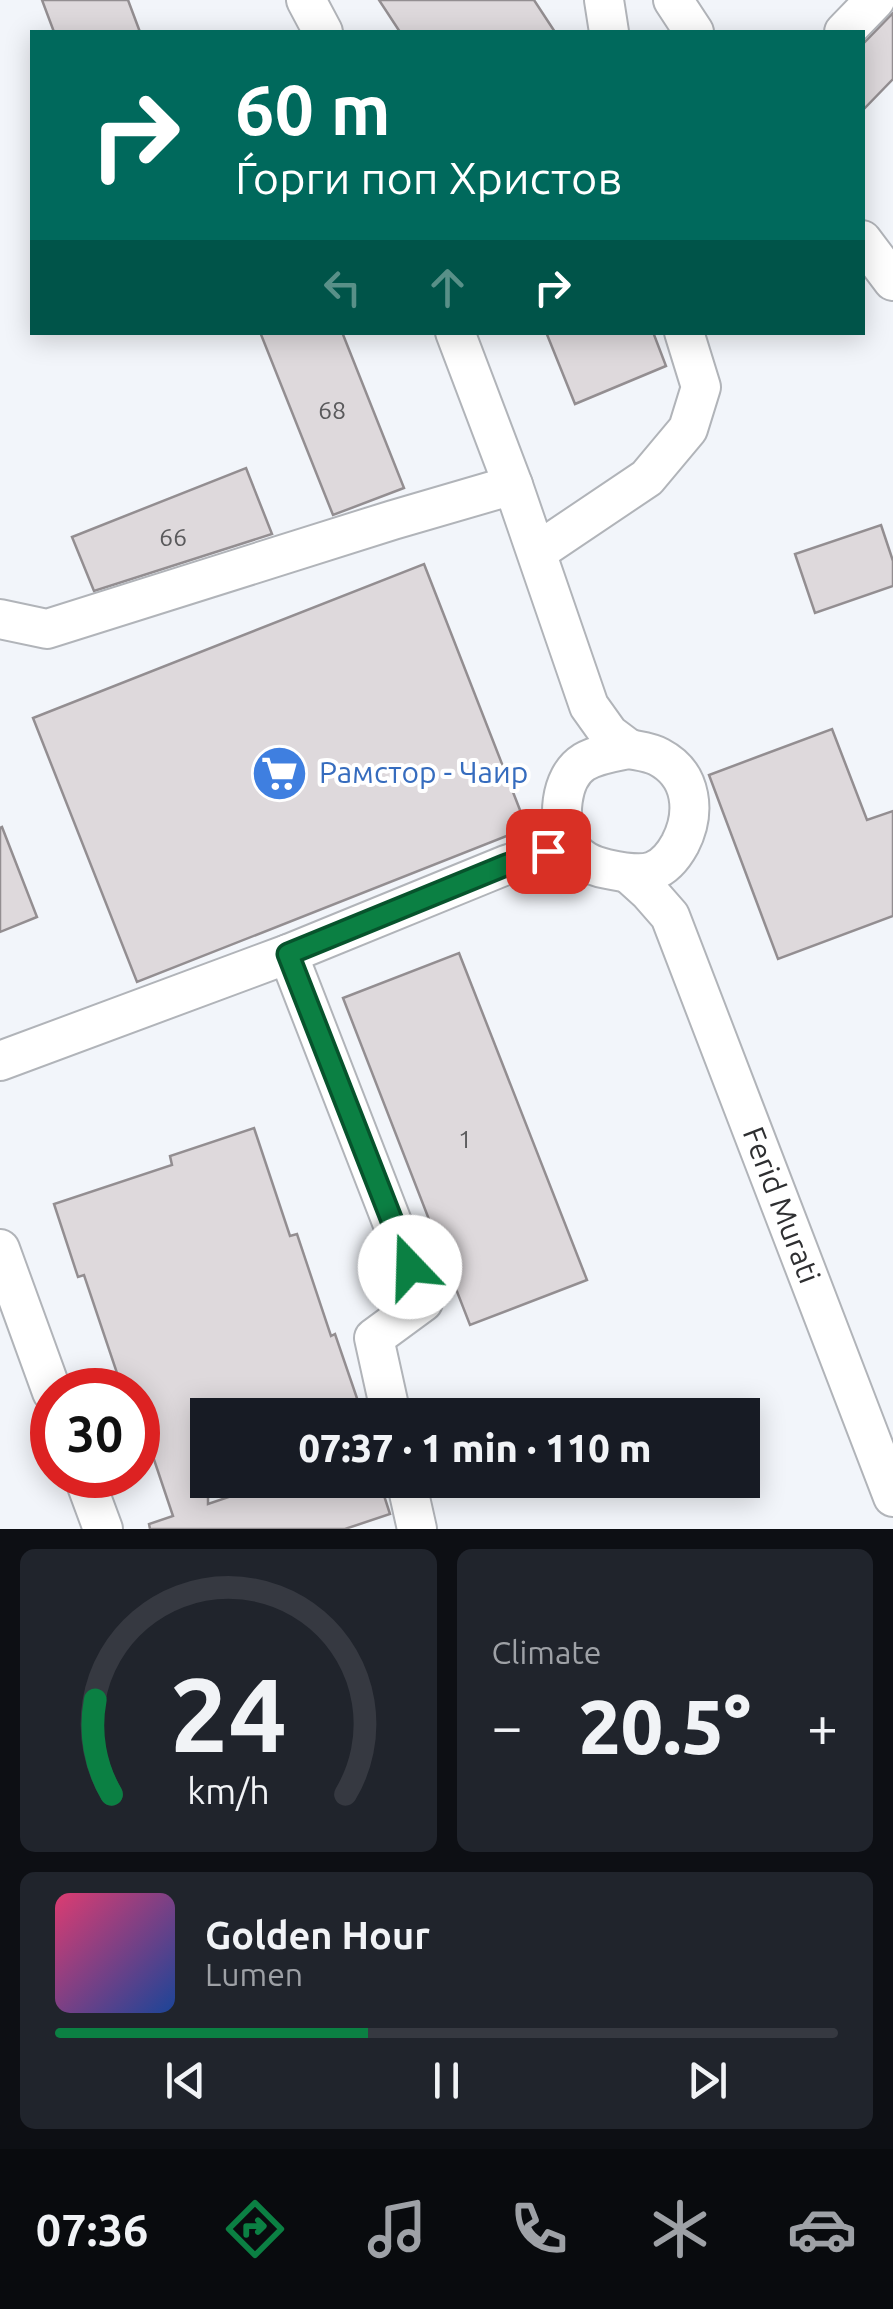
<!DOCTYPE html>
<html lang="en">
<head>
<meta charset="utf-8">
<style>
  body { margin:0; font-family:Ubuntu,sans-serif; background:#20242c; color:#f1f3f6; height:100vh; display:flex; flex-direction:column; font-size:38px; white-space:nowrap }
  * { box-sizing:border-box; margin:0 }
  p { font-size:32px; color:#9ea1a6 }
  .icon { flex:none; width:55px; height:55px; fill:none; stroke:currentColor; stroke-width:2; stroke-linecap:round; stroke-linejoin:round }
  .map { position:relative; height:1529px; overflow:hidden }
  .drawer { display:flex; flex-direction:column; gap:20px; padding:20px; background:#0d0f14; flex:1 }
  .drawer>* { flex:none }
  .hud { position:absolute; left:30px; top:30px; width:835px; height:305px; border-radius:0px; box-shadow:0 5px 25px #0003; background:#00695c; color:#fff; overflow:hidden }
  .speed { position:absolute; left:30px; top:1368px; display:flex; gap:20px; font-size:50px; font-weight:700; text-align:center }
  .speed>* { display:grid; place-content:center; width:130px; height:130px; border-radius:50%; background:#171b24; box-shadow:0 5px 25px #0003; line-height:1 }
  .speed .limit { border:15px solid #d22; background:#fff; color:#111 }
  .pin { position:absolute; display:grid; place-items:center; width:85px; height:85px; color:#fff; margin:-42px; border-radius:20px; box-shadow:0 5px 15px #0006 }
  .me { position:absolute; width:110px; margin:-55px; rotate:339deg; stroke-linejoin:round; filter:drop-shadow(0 0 8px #0008) }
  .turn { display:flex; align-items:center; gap:35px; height:210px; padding:0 40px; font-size:45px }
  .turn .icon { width:130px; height:130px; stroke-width:2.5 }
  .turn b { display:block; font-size:70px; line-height:85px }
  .lanes { display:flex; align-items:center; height:95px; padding:0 40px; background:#0003; justify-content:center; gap:50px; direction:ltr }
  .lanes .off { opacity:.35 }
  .big { font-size:75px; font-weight:800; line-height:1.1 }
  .drawer .card { flex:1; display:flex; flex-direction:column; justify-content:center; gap:15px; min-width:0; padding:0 35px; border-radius:15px; background:#20242c }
  .drawer .dial { align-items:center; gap:0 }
  .dial svg { height:260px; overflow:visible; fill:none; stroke:#363941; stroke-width:7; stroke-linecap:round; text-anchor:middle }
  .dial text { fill:#f1f3f6; stroke:none }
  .song { display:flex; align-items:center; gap:30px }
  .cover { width:120px; height:120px; border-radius:15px; background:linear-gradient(135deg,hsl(340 70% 55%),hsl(220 70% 35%)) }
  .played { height:10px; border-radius:5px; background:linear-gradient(90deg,#0b8043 40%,#363941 40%) }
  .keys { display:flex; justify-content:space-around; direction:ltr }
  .heat { display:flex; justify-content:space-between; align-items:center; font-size:55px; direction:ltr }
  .drawer .tiles { flex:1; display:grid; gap:20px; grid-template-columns:1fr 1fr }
  .card:last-child { grid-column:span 2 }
  .trip { position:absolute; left:190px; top:1398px; width:570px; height:100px; border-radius:0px; background:#171b24; box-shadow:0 5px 25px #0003; font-weight:800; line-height:100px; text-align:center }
  .menu { display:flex; height:160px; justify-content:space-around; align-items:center; background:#090b0e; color:#9ea1a6 }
  .menu .icon { width:70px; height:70px }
  .menu .current { color:#0b8043 }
  .menu b { font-size:45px; color:#f1f3f6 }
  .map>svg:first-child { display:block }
</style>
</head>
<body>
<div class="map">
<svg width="893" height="1529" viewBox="0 0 893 1529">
  <rect width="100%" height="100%" fill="#f2f5fa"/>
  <path fill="#ded9dc" stroke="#938e91" stroke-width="2.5" d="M42,0h86l12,32h-86z
    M379,0h155l21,32h-155z
    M893,13v66l-31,32v-66z
    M260,332h82l62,156 -71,27z
    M546,332h107l13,34 -91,38z
    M246,468l26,66 -178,57 -22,-54z
    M881,525l12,36v25l-78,27 -20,-59z
    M424,564l103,264 -390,154 -104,-264z
    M832,729l35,91 26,-9v105l-115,43 -69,-184z
    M2,827l35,90 -37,15v-104z
    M459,953l128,327 -117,45 -127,-327z
    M254,1128l36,108 7,-2 34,102 4,-2 25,73 -24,8h-128v89l71,-24h100l11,34 -45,15h-195l-1,-5 24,-8 -35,-104v-22h-8l-3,-10 -7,2 -36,-107 -6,2 -24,-73 118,-39 -2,-9z"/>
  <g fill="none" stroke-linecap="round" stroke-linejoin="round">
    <defs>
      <g id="minor">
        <path d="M306,0l17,32"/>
        <path d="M604,0l5,32"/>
        <path d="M673,0l21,32"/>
        <path d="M844,32l31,-32"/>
        <path d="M862,240l31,41"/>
        <path d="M455,332l58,153 76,221 20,28 20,15"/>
        <path d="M537,552l110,-74 41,-49 13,-42 -17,-55"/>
        <path d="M0,619l47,10 346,-109 120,-35"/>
        <path d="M629,749c9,2 21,3 30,8 34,18 37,56 21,87 -6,11 -14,22 -27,27 -13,5 -32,1 -46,-2 -15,-3 -29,-9 -37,-23 -14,-24 -10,-69 14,-84 14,-8 30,-10 45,-13z"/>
        <path id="s1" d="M628,873l21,19 21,24 223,581"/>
        <path d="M288,954l135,348 -49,36 17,77"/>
        <path d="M0,1061l288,-107 218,-89 42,-14h25"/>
        <path d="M0,1249l52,143"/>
        <path d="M83,1475l20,54"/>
        <path d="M406,1480l11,49"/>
      </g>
    </defs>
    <use href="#minor" stroke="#b1b4b9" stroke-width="42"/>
    <use href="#minor" stroke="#fff" stroke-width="38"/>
  </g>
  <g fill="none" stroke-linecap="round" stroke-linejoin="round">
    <defs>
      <path id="route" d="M410,1267l-122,-313 218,-89 42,-14"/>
    </defs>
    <use href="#route" stroke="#07532c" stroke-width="25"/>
    <use href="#route" stroke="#0b8043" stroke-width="18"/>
  </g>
  <defs>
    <symbol id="supermarket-disc" viewBox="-11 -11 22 22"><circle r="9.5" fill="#3f7fe0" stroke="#fff"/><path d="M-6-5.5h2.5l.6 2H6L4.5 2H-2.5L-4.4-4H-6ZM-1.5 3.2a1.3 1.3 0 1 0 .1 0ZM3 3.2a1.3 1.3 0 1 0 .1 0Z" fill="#fff"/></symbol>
  </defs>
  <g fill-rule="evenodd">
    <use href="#supermarket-disc" x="248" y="742" width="63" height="63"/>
  </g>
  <g text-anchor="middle" stroke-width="8" stroke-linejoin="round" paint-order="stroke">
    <g font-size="25" fill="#5a5a5c">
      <text x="332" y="419">68</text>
      <text x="173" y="546">66</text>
      <text x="465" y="1148">1</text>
    </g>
    <g font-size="30" fill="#366cbe" stroke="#fff" text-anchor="start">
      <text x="319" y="783">Рамстор - Чаир</text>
    </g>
    <g font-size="30" fill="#2e2f31" stroke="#fff">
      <text dy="10" stroke="none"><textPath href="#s1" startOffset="370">Ferid Murati</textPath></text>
    </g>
  </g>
</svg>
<div class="speed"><div class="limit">30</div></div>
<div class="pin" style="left:548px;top:851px;background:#d93025"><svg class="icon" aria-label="arrive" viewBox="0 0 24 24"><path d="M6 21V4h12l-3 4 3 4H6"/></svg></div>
<svg class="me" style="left:410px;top:1267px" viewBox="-20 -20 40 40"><circle r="19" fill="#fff"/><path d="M0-13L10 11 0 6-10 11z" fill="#0b8043"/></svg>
<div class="trip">07:37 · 1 min · 110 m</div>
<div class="hud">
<div class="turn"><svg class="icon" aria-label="right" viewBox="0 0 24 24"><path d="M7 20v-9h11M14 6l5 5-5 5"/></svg><div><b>60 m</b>Ѓорги поп Христов</div></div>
<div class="lanes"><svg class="icon off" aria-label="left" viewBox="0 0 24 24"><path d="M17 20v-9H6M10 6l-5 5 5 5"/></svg><svg class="icon off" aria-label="ahead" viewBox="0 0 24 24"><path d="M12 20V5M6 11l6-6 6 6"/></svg><svg class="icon" aria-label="right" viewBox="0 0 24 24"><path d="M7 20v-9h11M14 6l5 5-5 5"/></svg></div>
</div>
</div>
<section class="drawer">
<div class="tiles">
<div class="card dial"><svg viewBox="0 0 100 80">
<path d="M14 69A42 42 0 1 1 86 69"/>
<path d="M14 69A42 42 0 0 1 9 40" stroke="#0b8043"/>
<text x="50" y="56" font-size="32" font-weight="700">24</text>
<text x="50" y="72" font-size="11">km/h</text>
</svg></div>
<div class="card"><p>Climate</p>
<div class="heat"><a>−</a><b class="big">20.5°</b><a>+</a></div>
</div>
<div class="card">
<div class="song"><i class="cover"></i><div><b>Golden Hour</b><p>Lumen</p></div></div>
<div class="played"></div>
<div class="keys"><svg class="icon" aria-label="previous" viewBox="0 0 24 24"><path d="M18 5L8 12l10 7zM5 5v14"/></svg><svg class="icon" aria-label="pause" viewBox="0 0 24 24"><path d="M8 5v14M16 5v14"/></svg><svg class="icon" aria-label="next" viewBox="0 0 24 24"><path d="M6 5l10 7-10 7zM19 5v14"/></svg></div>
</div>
</div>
</section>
<nav class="menu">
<b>07:36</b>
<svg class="icon current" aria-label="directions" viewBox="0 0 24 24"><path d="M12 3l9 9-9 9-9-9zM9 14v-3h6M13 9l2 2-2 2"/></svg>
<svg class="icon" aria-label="music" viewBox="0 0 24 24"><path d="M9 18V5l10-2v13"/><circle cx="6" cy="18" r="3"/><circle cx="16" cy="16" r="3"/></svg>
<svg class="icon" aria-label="phone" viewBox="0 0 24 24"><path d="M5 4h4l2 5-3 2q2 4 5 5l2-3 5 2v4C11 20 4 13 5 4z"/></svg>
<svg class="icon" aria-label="climate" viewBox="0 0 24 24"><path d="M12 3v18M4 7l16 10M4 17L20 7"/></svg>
<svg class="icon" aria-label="car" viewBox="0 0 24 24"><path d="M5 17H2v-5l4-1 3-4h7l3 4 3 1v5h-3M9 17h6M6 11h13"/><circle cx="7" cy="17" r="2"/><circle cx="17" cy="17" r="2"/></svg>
</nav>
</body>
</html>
